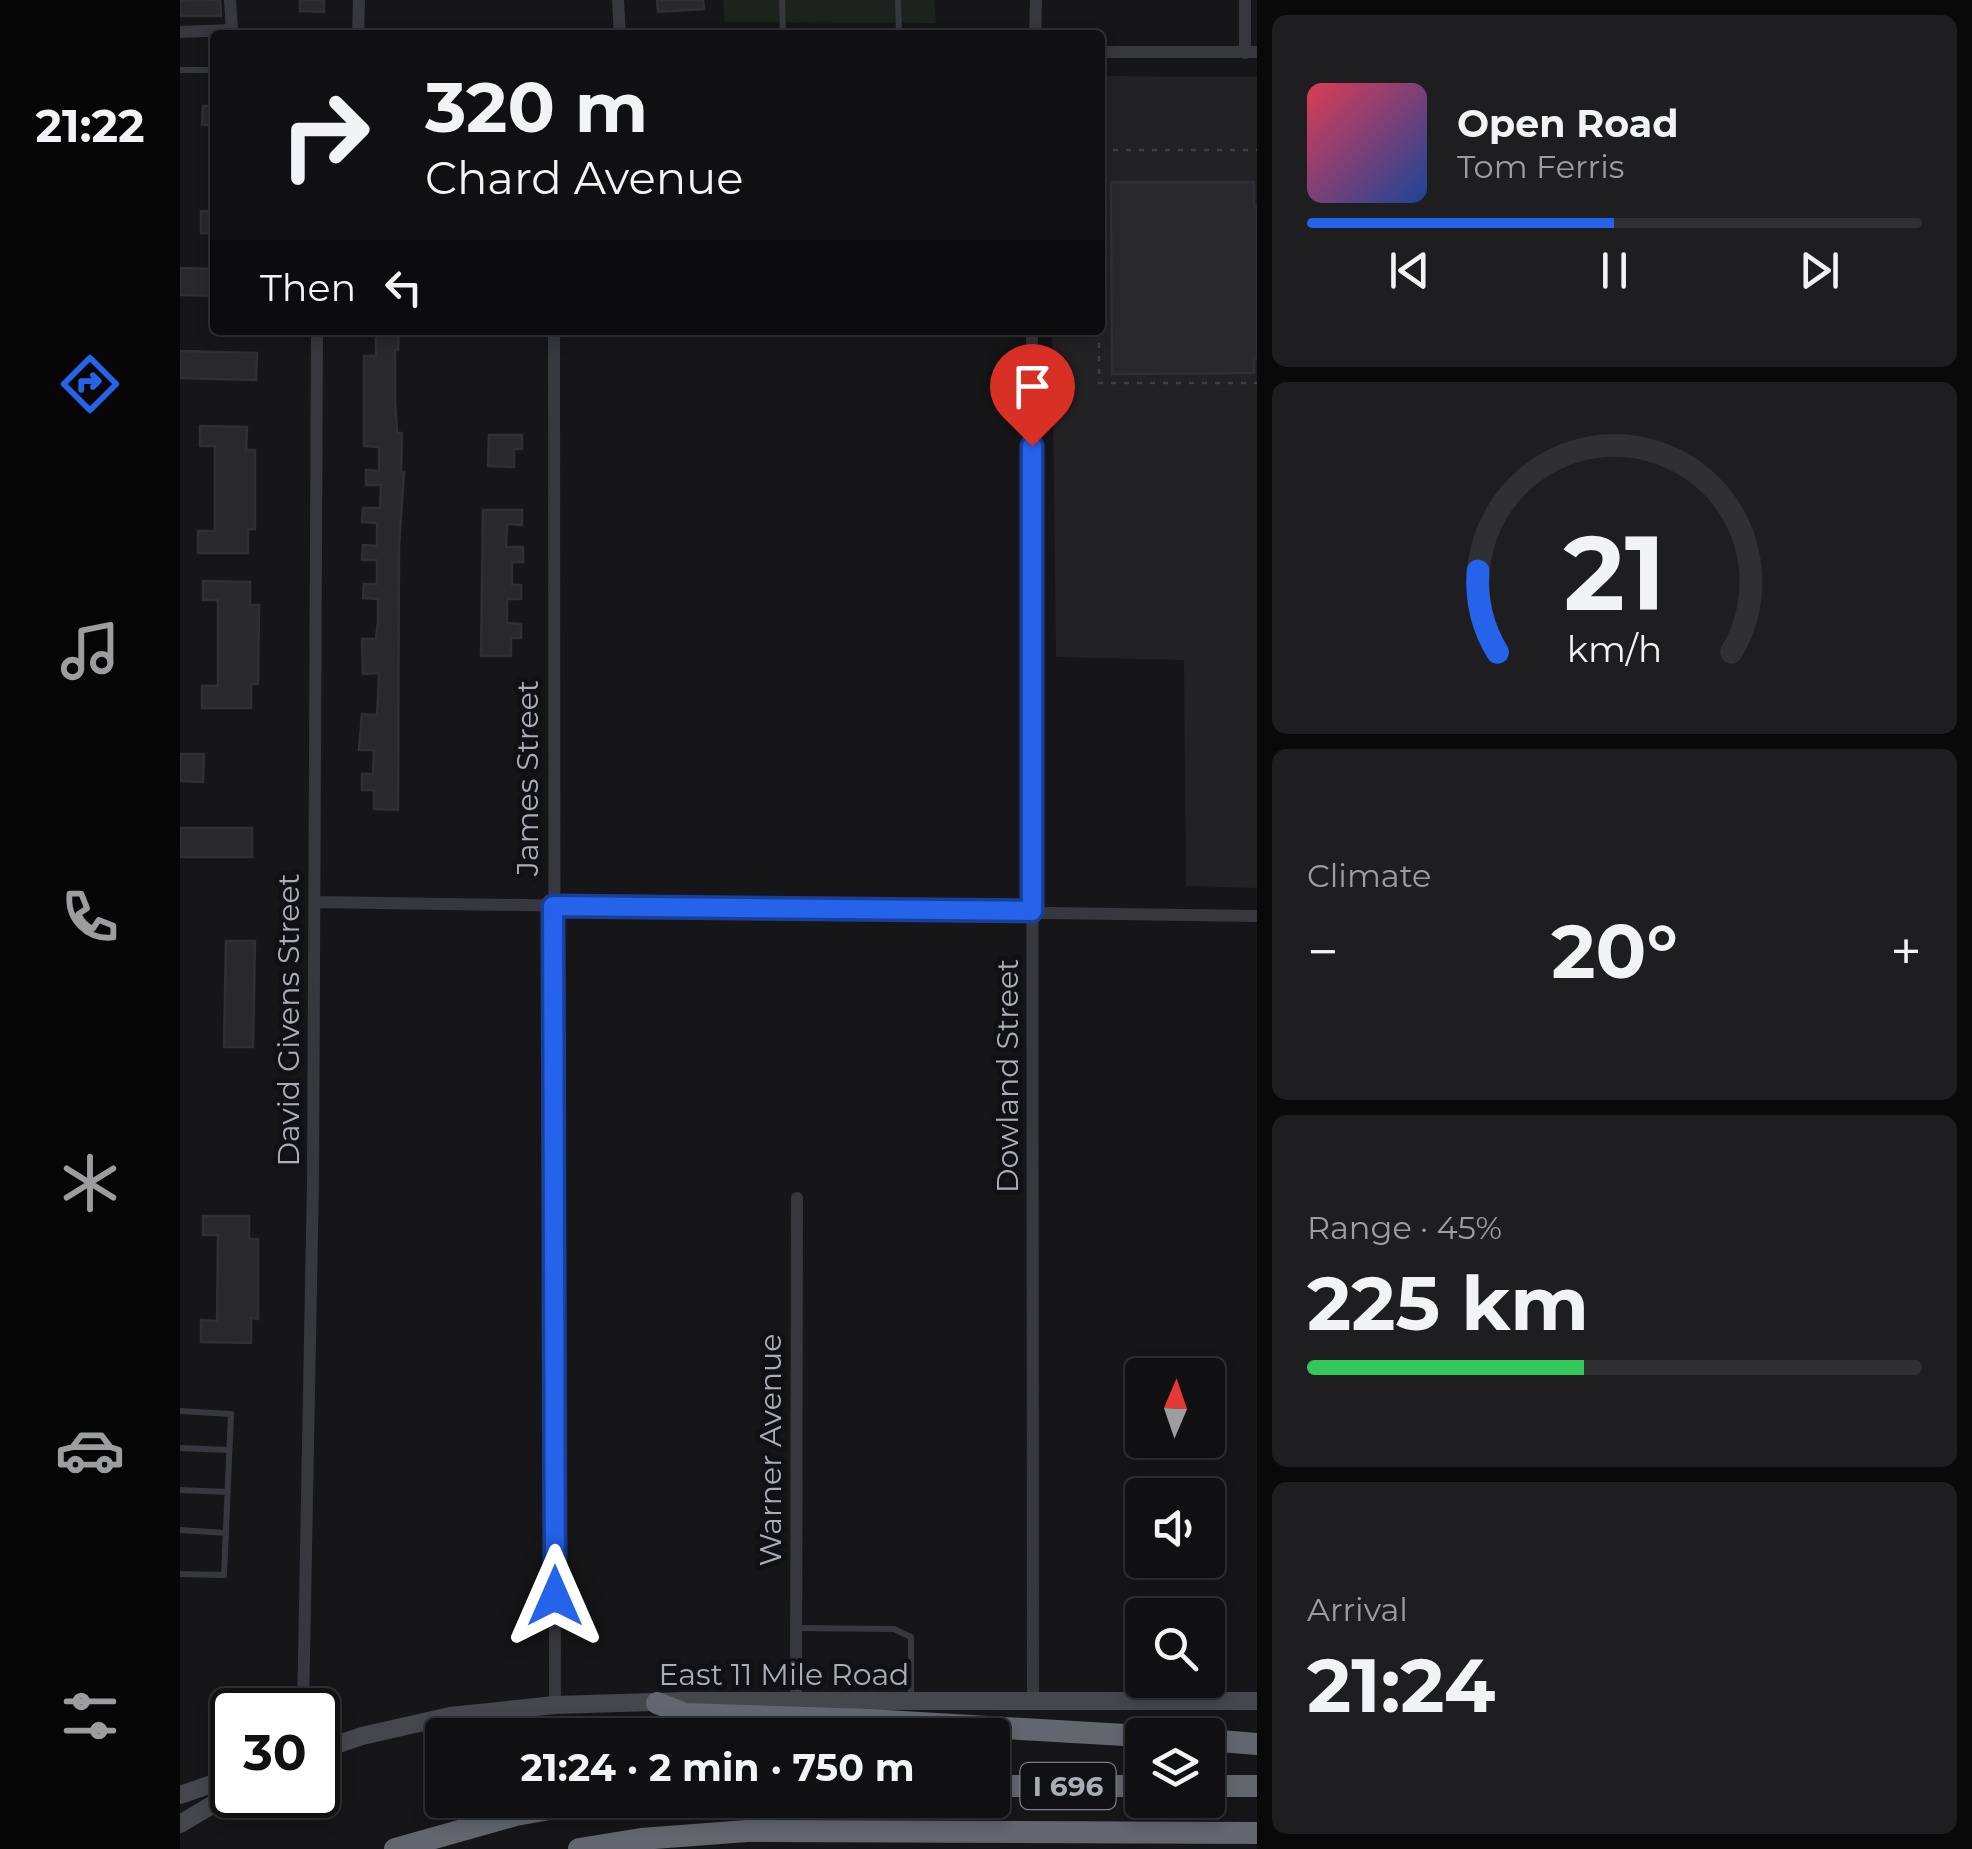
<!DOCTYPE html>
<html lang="en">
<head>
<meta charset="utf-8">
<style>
  body { margin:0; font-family:Montserrat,sans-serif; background:#1e1e20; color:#f1f3f6; height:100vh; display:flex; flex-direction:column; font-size:38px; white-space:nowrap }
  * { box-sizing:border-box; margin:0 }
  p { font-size:32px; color:#9c9d9f }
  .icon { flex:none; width:55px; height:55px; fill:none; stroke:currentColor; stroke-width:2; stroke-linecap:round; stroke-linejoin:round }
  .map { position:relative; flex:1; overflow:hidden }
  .panel { display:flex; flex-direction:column; gap:15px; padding:15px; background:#09090a; width:715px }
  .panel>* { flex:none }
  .banner { position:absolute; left:30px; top:30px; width:895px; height:305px; border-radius:10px; box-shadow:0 5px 15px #0003,0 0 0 2px #303032; background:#101012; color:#f1f3f6; overflow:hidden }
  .needle { width:65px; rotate:2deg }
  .controls { position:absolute; left:945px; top:1358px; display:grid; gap:20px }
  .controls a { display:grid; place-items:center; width:100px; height:100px; border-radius:10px; background:#101012; box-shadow:0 5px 15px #0003,0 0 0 2px #303032; font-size:50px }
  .speed { position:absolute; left:30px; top:1688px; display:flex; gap:20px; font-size:50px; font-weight:700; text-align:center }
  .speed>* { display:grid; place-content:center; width:130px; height:130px; border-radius:50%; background:#101012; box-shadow:0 5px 15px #0003,0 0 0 2px #303032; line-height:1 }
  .speed .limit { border:5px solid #111; border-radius:15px; background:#fff; color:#111 }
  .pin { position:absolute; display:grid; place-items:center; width:85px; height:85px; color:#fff; margin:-102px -42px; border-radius:50% 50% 50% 0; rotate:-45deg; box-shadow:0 0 10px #0007 }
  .pin .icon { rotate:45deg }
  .me { position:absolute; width:110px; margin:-55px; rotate:0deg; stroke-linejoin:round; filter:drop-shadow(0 0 8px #0008) }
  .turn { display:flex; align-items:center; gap:35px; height:210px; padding:0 50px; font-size:45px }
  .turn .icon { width:130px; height:130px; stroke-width:2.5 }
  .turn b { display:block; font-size:70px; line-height:85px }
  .then { display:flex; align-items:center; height:95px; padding:0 50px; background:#0003; gap:20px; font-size:38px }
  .big { font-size:75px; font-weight:700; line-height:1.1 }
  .panel .card { flex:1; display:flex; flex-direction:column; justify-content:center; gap:15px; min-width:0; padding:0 35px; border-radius:15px; background:#1e1e20 }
  .panel .dial { align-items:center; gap:0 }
  .dial svg { height:260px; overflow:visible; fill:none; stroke:#303032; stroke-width:7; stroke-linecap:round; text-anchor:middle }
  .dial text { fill:#f1f3f6; stroke:none }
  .song { display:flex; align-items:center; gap:30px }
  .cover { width:120px; height:120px; border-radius:15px; background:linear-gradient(135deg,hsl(350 70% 55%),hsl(220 70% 35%)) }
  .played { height:10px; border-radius:5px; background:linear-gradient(90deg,#2563eb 50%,#303032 50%) }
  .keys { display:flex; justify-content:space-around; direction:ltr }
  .heat { display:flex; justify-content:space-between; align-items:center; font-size:55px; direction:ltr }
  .charge { height:15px; border-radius:8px; background:linear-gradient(90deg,#34c759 45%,#303032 0) }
  .trip { position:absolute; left:245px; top:1718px; width:585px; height:100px; border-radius:10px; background:#101012; box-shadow:0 5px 15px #0003,0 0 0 2px #303032; font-weight:700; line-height:100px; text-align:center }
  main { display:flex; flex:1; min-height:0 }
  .dock { display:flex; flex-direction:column; width:180px; justify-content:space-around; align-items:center; background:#060607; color:#9c9d9f }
  .dock .icon { width:70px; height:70px }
  .dock .on { color:#2563eb }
  .dock b { font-size:45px; color:#f1f3f6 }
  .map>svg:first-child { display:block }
</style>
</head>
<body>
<main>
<nav class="dock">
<b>21:22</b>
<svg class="icon on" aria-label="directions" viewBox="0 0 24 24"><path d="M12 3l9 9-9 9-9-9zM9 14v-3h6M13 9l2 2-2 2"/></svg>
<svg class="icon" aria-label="music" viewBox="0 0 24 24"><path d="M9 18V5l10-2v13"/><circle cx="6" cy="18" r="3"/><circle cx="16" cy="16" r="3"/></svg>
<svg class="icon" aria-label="phone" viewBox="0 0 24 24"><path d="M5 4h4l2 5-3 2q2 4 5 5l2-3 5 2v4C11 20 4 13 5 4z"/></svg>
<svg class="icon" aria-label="climate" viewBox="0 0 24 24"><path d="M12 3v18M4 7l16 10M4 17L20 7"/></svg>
<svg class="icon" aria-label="car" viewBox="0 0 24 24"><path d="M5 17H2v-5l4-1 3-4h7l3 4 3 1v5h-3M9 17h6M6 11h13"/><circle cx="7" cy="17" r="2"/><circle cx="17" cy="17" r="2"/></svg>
<svg class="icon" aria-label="filters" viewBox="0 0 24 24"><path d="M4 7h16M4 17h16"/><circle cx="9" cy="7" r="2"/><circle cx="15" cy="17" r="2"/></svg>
</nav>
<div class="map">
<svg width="1077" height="1849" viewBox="0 0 1077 1849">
  <rect width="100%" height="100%" fill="#161618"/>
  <path fill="#222225" d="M920,76l157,1v811l-71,-2 -2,-226 -128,-3 -4,-327h48z"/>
  <path fill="#1c231d" d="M543,0h211l2,23 -211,-1z"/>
  <path fill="#29292c" stroke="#303034" stroke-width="2.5" d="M29,0h11l1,16h-41v-15z
    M120,0h24v12l-24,-1z
    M477,0h46l1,9 -46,3z
    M23,106h12v19h-13z
    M931,182h143v24h3v152h-3v15l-142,1z
    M21,211h14v22h-14z
    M0,268l35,1v27l-35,-1z
    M196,330h23l-1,20h-3v50l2,33h5l-1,39h3l-5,74 -1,264 -24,-1v-19h-12v-16h11l1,-24h-15l3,-36 15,1 1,-17 1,-25 -16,1 -1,-35h14l2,-17v-23l-15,-1 1,-14h13v-24h-15l1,-15 14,1v-23l-15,-1 1,-14h17l1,-23h-15v-15l13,1v-24l-15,-1v-90h12z
    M0,351l77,2 -1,27 -76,-2z
    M20,426l47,1 -1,23h9v79h-7v24h-50v-22h17v-85h-15z
    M309,435h33v14h-8v18l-26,-1z
    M303,510h39v15l-15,-1 -1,23h17v15h-11v23h9v14h-14v24l14,1v14h-10v18h-30z
    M23,581l47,1v23h9l-1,79h-7v24h-49v-22h16v-86h-15z
    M0,754h24l-1,28 -23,-1z
    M0,828h72v29h-72z
    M46,941h29l-2,106h-29z
    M23,1216h46v23h9v80l-7,-1v25l-50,-1v-22l16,1 1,-86h-15z"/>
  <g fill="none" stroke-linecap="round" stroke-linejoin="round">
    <path stroke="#3d3f44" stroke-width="2.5" stroke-dasharray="5 8" stroke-linecap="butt" d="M920,150h157
      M919,330v53h158"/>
    <path stroke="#37383d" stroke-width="6" d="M602,0l1,35
      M718,0l1,35
      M0,70h35
      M0,1411l51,3 -7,161 -44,-1
      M0,1448l49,2
      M0,1490l48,2
      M0,1530l46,3
      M617,1628l97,1 17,8v61"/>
    <path stroke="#37383d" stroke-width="12" d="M438,0l2,35
      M0,32l52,-2 -2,-30
      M178,35l1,-35
      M855,35l1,-35
      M920,52h157
      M1065,53v-53
      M374,330l1,1375
      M852,330l1,1372
      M135,902l942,14
      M616,1702l1,-504
      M123,1710l10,-530 4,-850"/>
    <path stroke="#45474d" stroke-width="18" d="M138,1751l44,-15 88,-20 105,-11 130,-4h572
      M0,1795l52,-18
      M0,1824l52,-31"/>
    <path stroke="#63666e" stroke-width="22" d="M477,1703l28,11 184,6 273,16
      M1028,1740l49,4
      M812,1786h150
      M1028,1786h49
      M215,1849l121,-34 83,-15
      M399,1849l62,-10 106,-8 510,2"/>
  </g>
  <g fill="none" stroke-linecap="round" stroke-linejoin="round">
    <defs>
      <path id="route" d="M375,1596l-2,-690 479,5v-465"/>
    </defs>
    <use href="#route" stroke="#184099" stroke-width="25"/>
    <use href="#route" stroke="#2563eb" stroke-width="18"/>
  </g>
  <g text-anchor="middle" stroke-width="10" stroke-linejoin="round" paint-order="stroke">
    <rect fill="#111113" stroke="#7b7e86" stroke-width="2.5" x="840.5" y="1763" width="95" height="46" rx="8"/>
    <g font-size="28" font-weight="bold" fill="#a8adb8">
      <text x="888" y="1796">I 696</text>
    </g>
    <g font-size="30" fill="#a8adb8" stroke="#111113">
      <text transform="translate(348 778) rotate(-90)" y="10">James Street</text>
      <text transform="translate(109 1020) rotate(-90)" y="10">David Givens Street</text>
      <text transform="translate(828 1076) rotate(-90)" y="10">Dowland Street</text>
      <text transform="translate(591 1450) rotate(-90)" y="10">Warner Avenue</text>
      <text x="604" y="1685">East 11 Mile Road</text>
    </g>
  </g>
</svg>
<div class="controls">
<a><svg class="needle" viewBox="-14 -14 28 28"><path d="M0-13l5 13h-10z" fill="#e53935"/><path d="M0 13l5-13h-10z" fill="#9c9d9f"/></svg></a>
<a><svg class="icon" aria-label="sound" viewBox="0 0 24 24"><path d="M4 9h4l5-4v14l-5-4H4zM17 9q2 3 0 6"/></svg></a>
<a><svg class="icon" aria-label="search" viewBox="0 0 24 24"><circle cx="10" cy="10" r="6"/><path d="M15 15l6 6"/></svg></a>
<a><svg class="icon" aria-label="layers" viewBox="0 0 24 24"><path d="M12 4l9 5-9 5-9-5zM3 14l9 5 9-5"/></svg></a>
</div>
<div class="speed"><div class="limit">30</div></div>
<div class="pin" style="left:852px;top:446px;background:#d93025"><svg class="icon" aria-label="arrive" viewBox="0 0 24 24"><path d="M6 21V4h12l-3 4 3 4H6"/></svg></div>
<svg class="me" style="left:375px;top:1596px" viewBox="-20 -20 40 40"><path d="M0-17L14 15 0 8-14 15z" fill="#2563eb" stroke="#fff" stroke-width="4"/></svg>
<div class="trip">21:24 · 2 min · 750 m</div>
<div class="banner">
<div class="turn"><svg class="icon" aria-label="right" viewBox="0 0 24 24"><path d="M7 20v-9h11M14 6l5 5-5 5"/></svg><div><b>320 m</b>Chard Avenue</div></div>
<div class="then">Then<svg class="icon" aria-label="left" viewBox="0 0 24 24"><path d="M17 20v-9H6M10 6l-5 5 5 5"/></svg></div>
</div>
</div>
<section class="panel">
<div class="card">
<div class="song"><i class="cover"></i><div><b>Open Road</b><p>Tom Ferris</p></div></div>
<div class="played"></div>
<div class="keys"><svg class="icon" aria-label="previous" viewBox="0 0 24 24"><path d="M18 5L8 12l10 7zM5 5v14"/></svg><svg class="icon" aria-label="pause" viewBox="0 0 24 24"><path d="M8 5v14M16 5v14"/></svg><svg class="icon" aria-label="next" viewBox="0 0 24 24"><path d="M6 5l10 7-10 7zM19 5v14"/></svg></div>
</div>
<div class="card dial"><svg viewBox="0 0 100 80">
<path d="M14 69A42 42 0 1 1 86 69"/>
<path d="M14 69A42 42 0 0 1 8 44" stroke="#2563eb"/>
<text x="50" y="56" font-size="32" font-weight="700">21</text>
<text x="50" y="72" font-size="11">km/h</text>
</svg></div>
<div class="card"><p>Climate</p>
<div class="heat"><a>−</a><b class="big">20°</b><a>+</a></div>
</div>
<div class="card"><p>Range · 45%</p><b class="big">225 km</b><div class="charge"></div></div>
<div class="card"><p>Arrival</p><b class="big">21:24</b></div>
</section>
</main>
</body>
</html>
